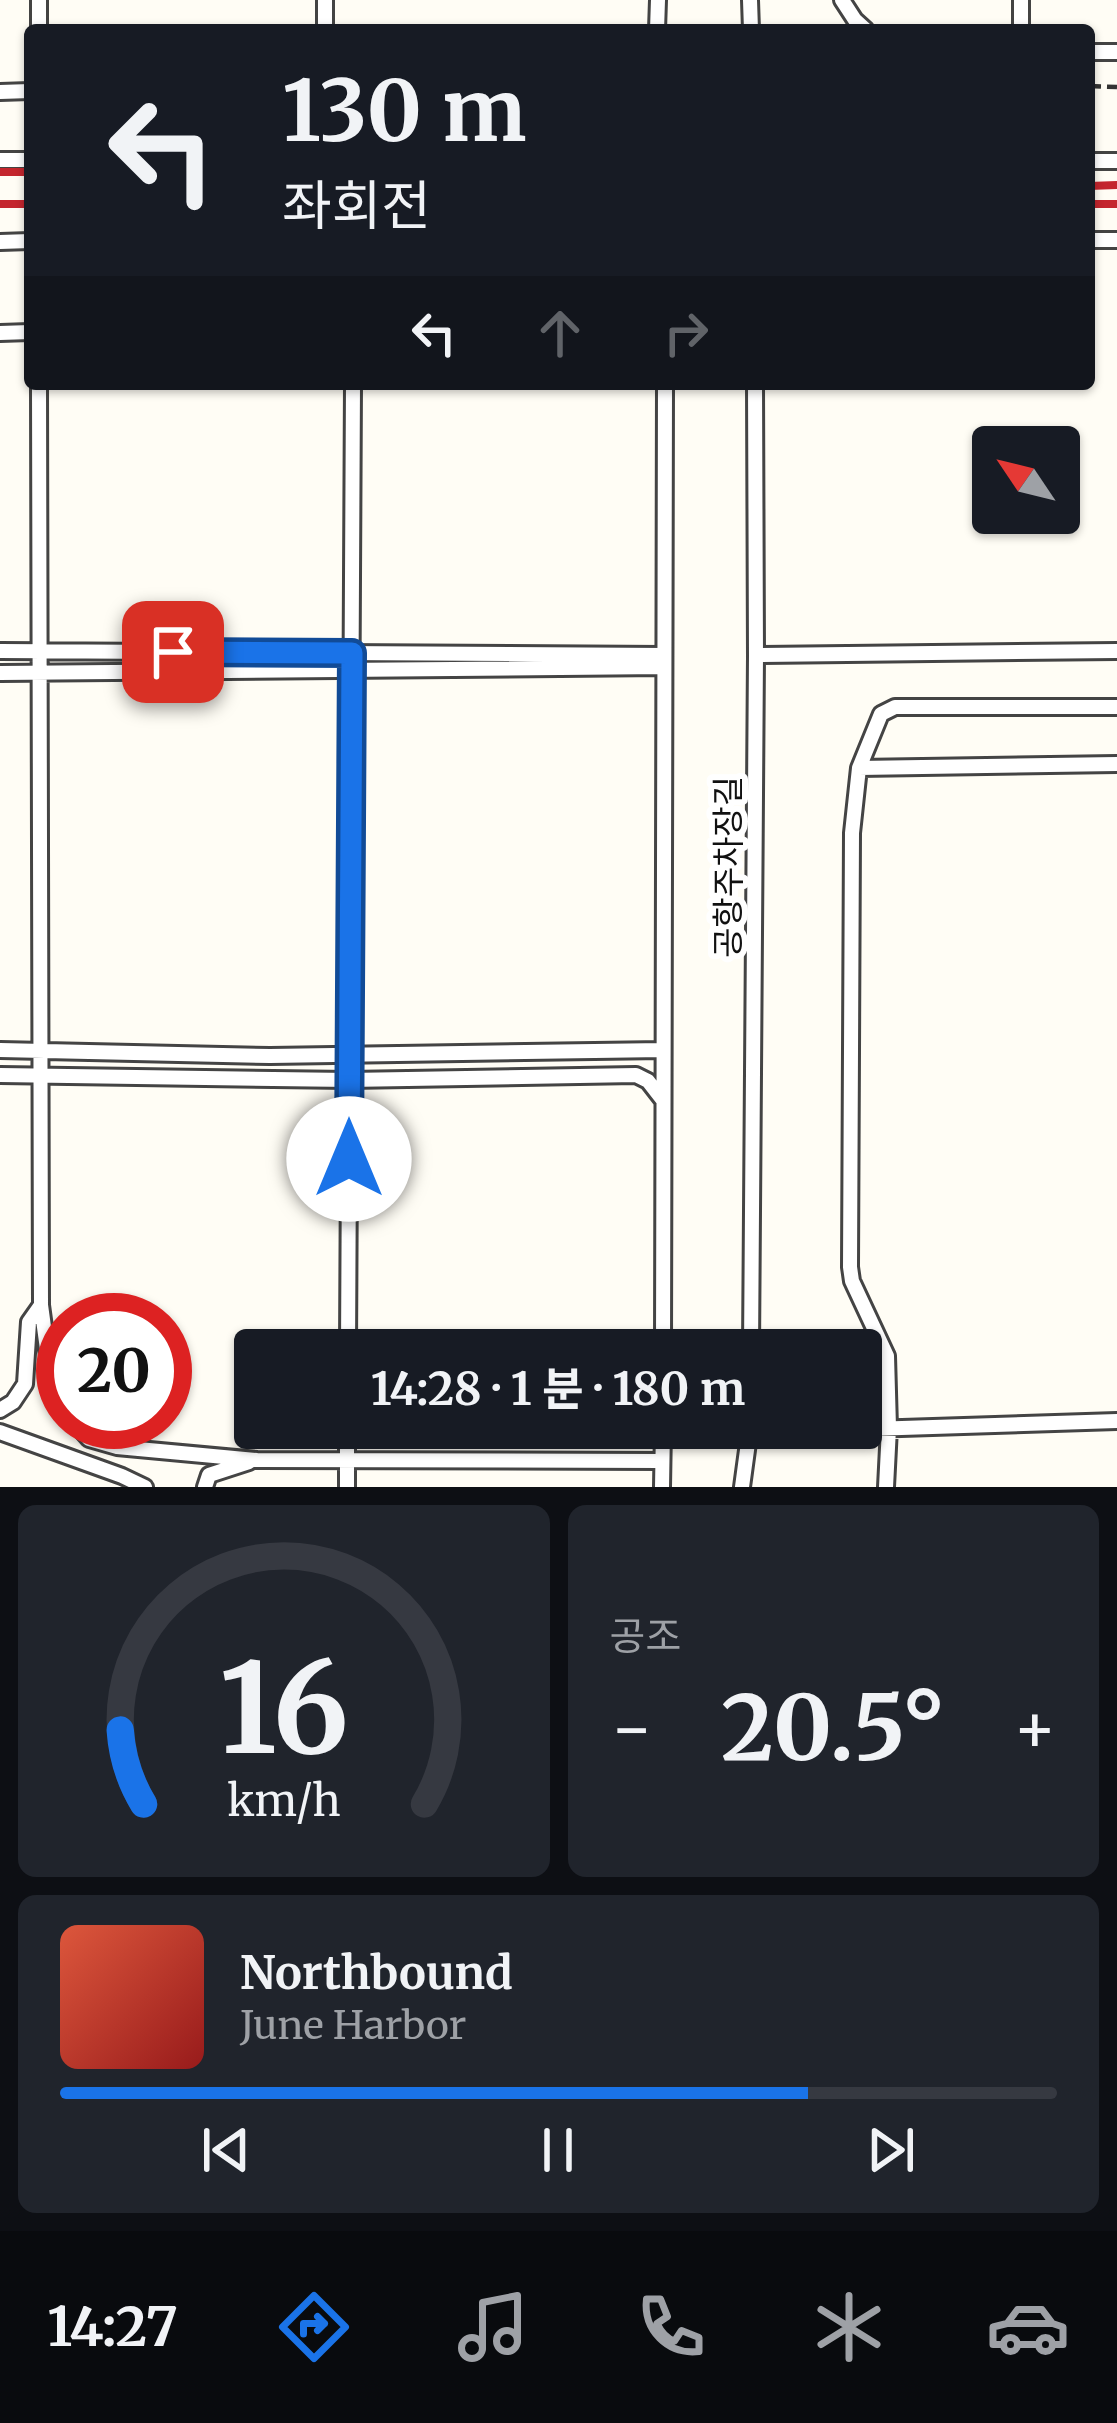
<!DOCTYPE html>
<html lang="ko">
<head>
<meta charset="utf-8">
<style>
  body { margin:0; font-family:Merriweather,"Noto Sans KR",serif; background:#20242c; color:#f1f3f6; height:100vh; display:flex; flex-direction:column; font-size:45px; white-space:nowrap }
  * { box-sizing:border-box; margin:0 }
  p { font-size:39px; color:#9ea1a6 }
  .icon { flex:none; width:66px; height:66px; fill:none; stroke:currentColor; stroke-width:2; stroke-linecap:round; stroke-linejoin:round }
  .map { position:relative; height:1487px; overflow:hidden }
  .side { display:flex; flex-direction:column; gap:18px; padding:18px; background:#0d0f14; flex:1 }
  .side>* { flex:none }
  .guide { position:absolute; left:24px; top:24px; width:1071px; height:366px; border-radius:12px; box-shadow:0 3px 9px #0004; background:#171b24; color:#f1f3f6; overflow:hidden }
  .needle { width:78px; rotate:305deg }
  .buttons { position:absolute; left:972px; top:426px; display:grid; gap:24px }
  .buttons a { display:grid; place-items:center; width:108px; height:108px; border-radius:12px; background:#171b24; box-shadow:0 3px 9px #0004; font-size:60px }
  .speed { position:absolute; left:36px; top:1293px; display:flex; gap:24px; font-size:60px; font-weight:700; text-align:center }
  .speed>* { display:grid; place-content:center; width:156px; height:156px; border-radius:50%; background:#171b24; box-shadow:0 3px 9px #0004; line-height:1 }
  .speed .limit { border:18px solid #d22; background:#fff; color:#111 }
  .pin { position:absolute; display:grid; place-items:center; width:102px; height:102px; color:#fff; margin:-51px; border-radius:24px; box-shadow:0 6px 18px #0006 }
  .me { position:absolute; width:132px; margin:-66px; rotate:0deg; stroke-linejoin:round; filter:drop-shadow(0 0 9px #0008) }
  .turn { display:flex; align-items:center; gap:42px; height:252px; padding:0 60px; font-size:54px }
  .turn .icon { width:156px; height:156px; stroke-width:2.5 }
  .turn b { display:block; font-size:84px; line-height:102px }
  .lanes { display:flex; align-items:center; height:114px; padding:0 60px; background:#0003; justify-content:center; gap:60px; direction:ltr }
  .lanes .off { opacity:.35 }
  .big { font-size:90px; font-weight:700; line-height:1.1 }
  .side .tile { flex:1; display:flex; flex-direction:column; justify-content:center; gap:18px; min-width:0; padding:0 42px; border-radius:18px; background:#20242c }
  .side .dial { align-items:center; gap:0 }
  .dial svg { height:312px; overflow:visible; fill:none; stroke:#363941; stroke-width:7; stroke-linecap:round; text-anchor:middle }
  .dial text { fill:#f1f3f6; stroke:none }
  .song { display:flex; align-items:center; gap:36px }
  .cover { width:144px; height:144px; border-radius:18px; background:linear-gradient(135deg,hsl(10 70% 55%),hsl(0 70% 35%)) }
  .played { height:12px; border-radius:6px; background:linear-gradient(90deg,#1a73e8 75%,#363941 75%) }
  .keys { display:flex; justify-content:space-around; direction:ltr }
  .heat { display:flex; justify-content:space-between; align-items:center; font-size:66px; direction:ltr }
  .side .tiles { flex:1; display:grid; gap:18px; grid-template-columns:1fr 1fr }
  .tile:last-child { grid-column:span 2 }
  .trip { position:absolute; left:234px; top:1329px; width:648px; height:120px; border-radius:12px; background:#171b24; box-shadow:0 3px 9px #0004; font-weight:700; line-height:120px; text-align:center }
  .tab-bar { display:flex; height:192px; justify-content:space-around; align-items:center; background:#090b0e; color:#9ea1a6 }
  .tab-bar .icon { width:84px; height:84px }
  .tab-bar .selected { color:#1a73e8 }
  .tab-bar b { font-size:54px; color:#f1f3f6 }
  .map>svg:first-child { display:block }
</style>
</head>
<body>
<div class="map">
<svg width="1117" height="1487" viewBox="0 0 1117 1487">
  <rect width="100%" height="100%" fill="#fffdf5"/>
  <g fill="none" stroke-linecap="round" stroke-linejoin="round">
    <defs>
      <path id="lane" d="M39,0v30
        M325,0v30
        M750,0l1,30
        M842,0l13,20 11,10
        M1021,0v30
        M657,30l1,-30
        M1089,52h28
        M0,92l30,-1
        M0,160h30
        M1089,161h28
        M1089,240h28
        M0,242l30,-1
        M0,333l30,-1
        M39,384l2,921 12,88 10,14
        M0,651l664,4
        M756,655l361,-4
        M0,673l664,-6
        M859,768l22,-54 14,-7h222
        M0,1050l270,6 393,-6
        M0,1075l349,5 287,-5 12,6 14,18
        M348,1350l5,-966
        M663,1350l2,-966
        M751,1350l5,-695 -1,-271
        M0,1410l13,-8 12,-18 4,-62 12,-17
        M74,1422l15,17 28,8 140,13 405,1
        M0,1432l122,44 23,11
        M750,1433l367,-12
        M205,1487l4,-12 40,-13
        M347,1487v-59
        M662,1487l1,-59
        M742,1487l8,-59
        M886,1487l3,-59 -2,-72 -35,-75 -2,-14 2,-434 7,-65 258,-4"/>
    </defs>
    <use href="#lane" stroke="#444" stroke-width="20"/>
    <path stroke="#333" stroke-width="4.5" stroke-dasharray="12 6" stroke-linecap="butt" d="M1089,86l28,1"/>
    <use href="#lane" stroke="#fff" stroke-width="14"/>
    <path stroke="#c4262e" stroke-width="8" d="M0,172h30
      M1089,186l28,-1
      M0,204h30
      M1089,204h28"/>
  </g>
  <g fill="none" stroke-linecap="round" stroke-linejoin="round">
    <defs>
      <path id="route" d="M173,652l179,1 -3,506"/>
    </defs>
    <use href="#route" stroke="#114b97" stroke-width="30"/>
    <use href="#route" stroke="#1a73e8" stroke-width="21"/>
  </g>
  <g text-anchor="middle" stroke-width="12" stroke-linejoin="round" paint-order="stroke">
    <g font-size="33" fill="#111" stroke="#fff">
      <text transform="translate(728 867) rotate(-90)" y="12">공항주차장길</text>
    </g>
  </g>
</svg>
<div class="buttons">
<a><svg class="needle" viewBox="-14 -14 28 28"><path d="M0-13l5 13h-10z" fill="#e53935"/><path d="M0 13l5-13h-10z" fill="#9ea1a6"/></svg></a>
</div>
<div class="speed"><div class="limit">20</div></div>
<div class="pin" style="left:173px;top:652px;background:#d93025"><svg class="icon" aria-label="arrive" viewBox="0 0 24 24"><path d="M6 21V4h12l-3 4 3 4H6"/></svg></div>
<svg class="me" style="left:349px;top:1159px" viewBox="-20 -20 40 40"><circle r="19" fill="#fff"/><path d="M0-13L10 11 0 6-10 11z" fill="#1a73e8"/></svg>
<div class="trip">14:28 · 1 분 · 180 m</div>
<div class="guide">
<div class="turn"><svg class="icon" aria-label="left" viewBox="0 0 24 24"><path d="M17 20v-9H6M10 6l-5 5 5 5"/></svg><div><b>130 m</b>좌회전</div></div>
<div class="lanes"><svg class="icon" aria-label="left" viewBox="0 0 24 24"><path d="M17 20v-9H6M10 6l-5 5 5 5"/></svg><svg class="icon off" aria-label="ahead" viewBox="0 0 24 24"><path d="M12 20V5M6 11l6-6 6 6"/></svg><svg class="icon off" aria-label="right" viewBox="0 0 24 24"><path d="M7 20v-9h11M14 6l5 5-5 5"/></svg></div>
</div>
</div>
<section class="side">
<div class="tiles">
<div class="tile dial"><svg viewBox="0 0 100 80">
<path d="M14 69A42 42 0 1 1 86 69"/>
<path d="M14 69A42 42 0 0 1 8 50" stroke="#1a73e8"/>
<text x="50" y="56" font-size="32" font-weight="700">16</text>
<text x="50" y="72" font-size="11">km/h</text>
</svg></div>
<div class="tile"><p>공조</p>
<div class="heat"><a>−</a><b class="big">20.5°</b><a>+</a></div>
</div>
<div class="tile">
<div class="song"><i class="cover"></i><div><b>Northbound</b><p>June Harbor</p></div></div>
<div class="played"></div>
<div class="keys"><svg class="icon" aria-label="previous" viewBox="0 0 24 24"><path d="M18 5L8 12l10 7zM5 5v14"/></svg><svg class="icon" aria-label="pause" viewBox="0 0 24 24"><path d="M8 5v14M16 5v14"/></svg><svg class="icon" aria-label="next" viewBox="0 0 24 24"><path d="M6 5l10 7-10 7zM19 5v14"/></svg></div>
</div>
</div>
</section>
<nav class="tab-bar">
<b>14:27</b>
<svg class="icon selected" aria-label="directions" viewBox="0 0 24 24"><path d="M12 3l9 9-9 9-9-9zM9 14v-3h6M13 9l2 2-2 2"/></svg>
<svg class="icon" aria-label="music" viewBox="0 0 24 24"><path d="M9 18V5l10-2v13"/><circle cx="6" cy="18" r="3"/><circle cx="16" cy="16" r="3"/></svg>
<svg class="icon" aria-label="phone" viewBox="0 0 24 24"><path d="M5 4h4l2 5-3 2q2 4 5 5l2-3 5 2v4C11 20 4 13 5 4z"/></svg>
<svg class="icon" aria-label="climate" viewBox="0 0 24 24"><path d="M12 3v18M4 7l16 10M4 17L20 7"/></svg>
<svg class="icon" aria-label="car" viewBox="0 0 24 24"><path d="M5 17H2v-5l4-1 3-4h7l3 4 3 1v5h-3M9 17h6M6 11h13"/><circle cx="7" cy="17" r="2"/><circle cx="17" cy="17" r="2"/></svg>
</nav>
</body>
</html>
